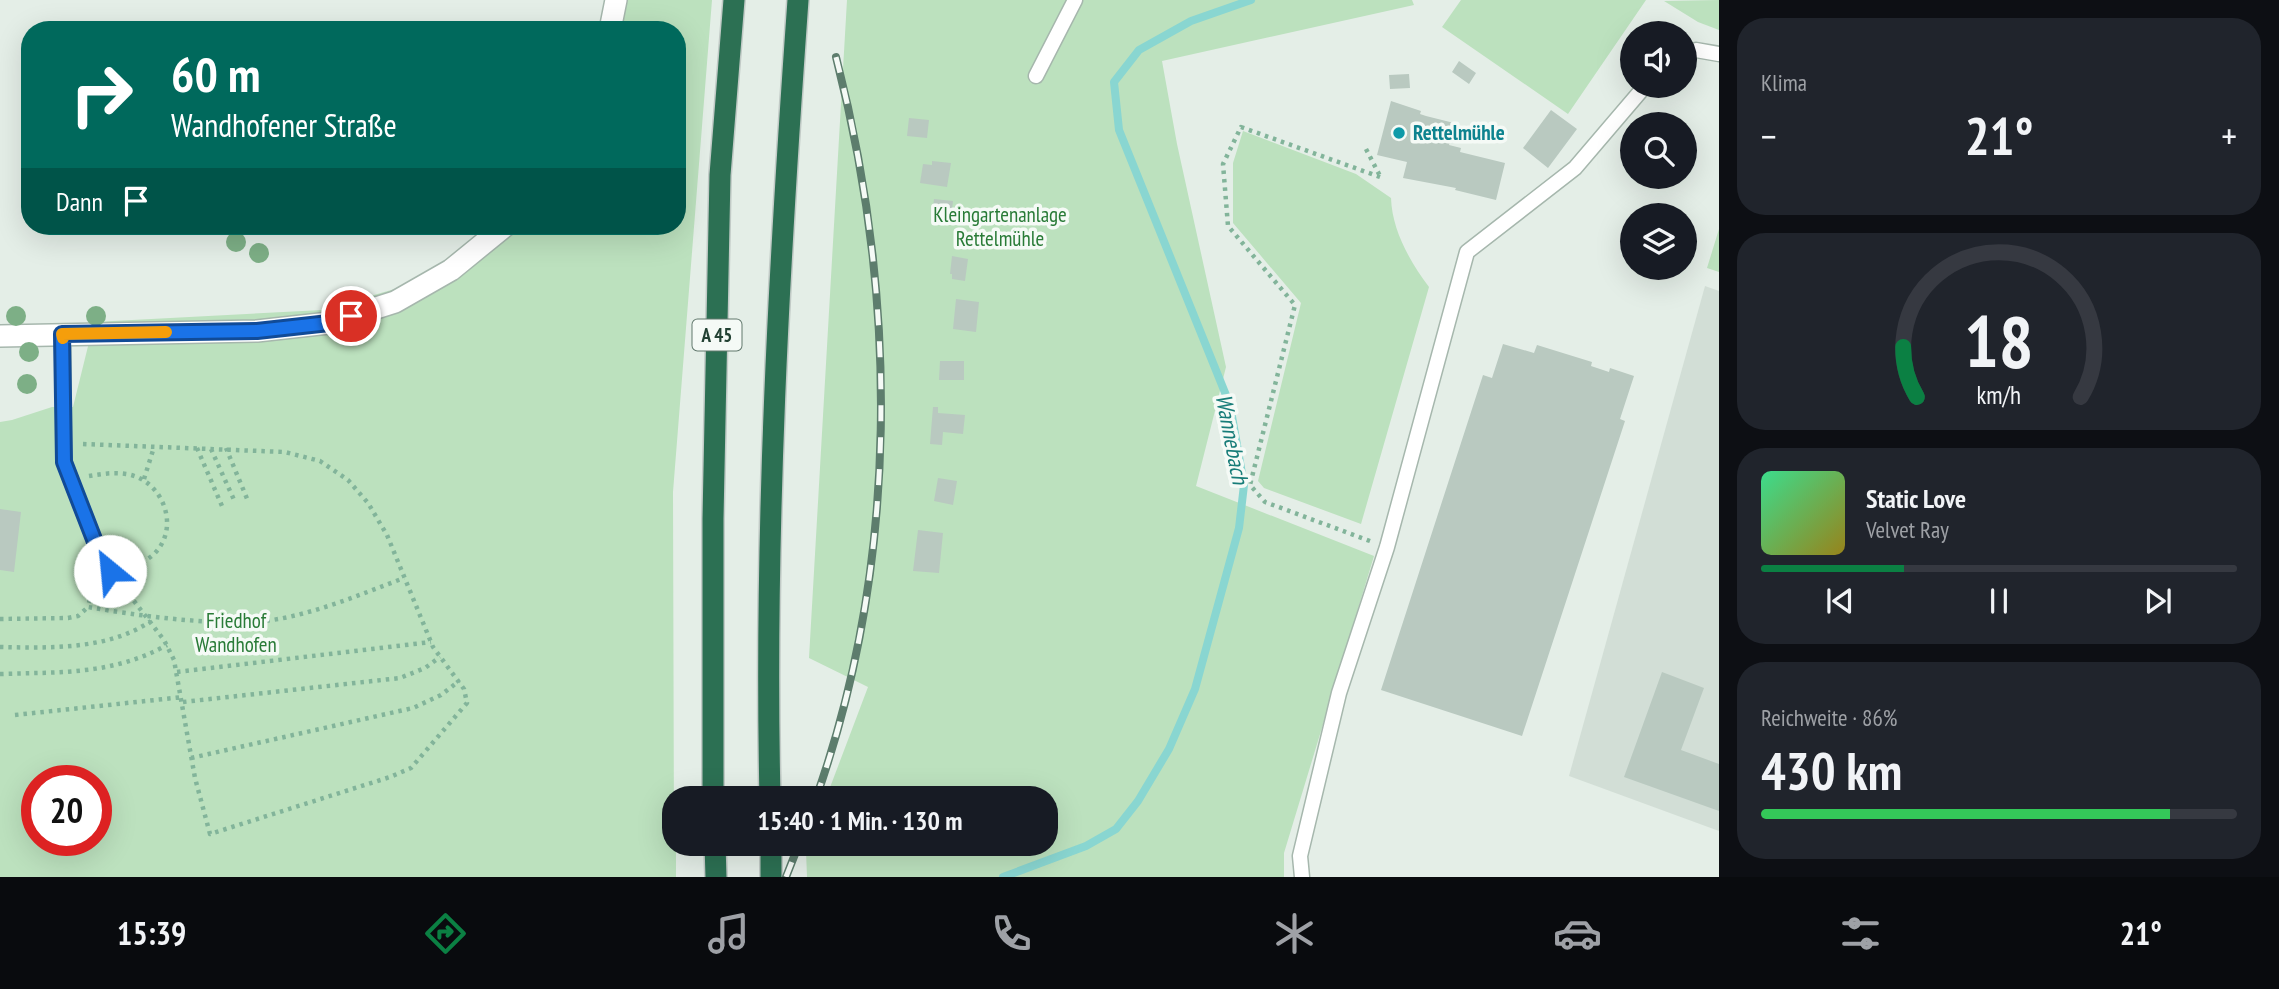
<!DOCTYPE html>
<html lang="de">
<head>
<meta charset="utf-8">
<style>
  body { margin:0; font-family:"PT Sans Narrow",sans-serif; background:#20242c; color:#f1f3f6; height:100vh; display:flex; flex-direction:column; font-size:26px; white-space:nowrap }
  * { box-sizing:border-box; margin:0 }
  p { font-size:23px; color:#9ea1a6 }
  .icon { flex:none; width:38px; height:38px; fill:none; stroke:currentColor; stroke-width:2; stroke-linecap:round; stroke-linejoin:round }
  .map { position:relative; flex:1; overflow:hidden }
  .sheet { display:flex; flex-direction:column; gap:18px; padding:18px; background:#0d0f14; width:560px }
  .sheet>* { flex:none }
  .banner { position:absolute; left:21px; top:21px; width:665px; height:214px; border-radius:28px; box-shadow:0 7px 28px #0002; background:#00695c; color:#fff; overflow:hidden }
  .buttons { position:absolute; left:1620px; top:21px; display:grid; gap:14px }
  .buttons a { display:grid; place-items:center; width:77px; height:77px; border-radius:50%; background:#171b24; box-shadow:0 7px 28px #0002; font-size:35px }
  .speed { position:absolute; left:21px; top:765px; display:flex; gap:14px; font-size:35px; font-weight:700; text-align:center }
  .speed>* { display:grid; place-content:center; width:91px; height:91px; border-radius:50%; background:#171b24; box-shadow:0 7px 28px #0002; line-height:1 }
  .speed .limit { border:10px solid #d22; background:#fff; color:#111 }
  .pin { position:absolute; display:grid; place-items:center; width:60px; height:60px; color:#fff; margin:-30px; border:4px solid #fff; border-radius:50%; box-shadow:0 2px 7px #0007 }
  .me { position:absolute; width:77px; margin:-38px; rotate:332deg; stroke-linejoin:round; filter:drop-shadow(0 0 5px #0008) }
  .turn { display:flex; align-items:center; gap:24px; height:147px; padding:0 35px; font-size:32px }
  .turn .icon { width:91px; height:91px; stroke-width:2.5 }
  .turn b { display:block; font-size:49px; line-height:60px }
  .then { display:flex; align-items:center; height:66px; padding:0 35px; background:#0003; gap:14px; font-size:26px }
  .big { font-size:52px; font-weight:600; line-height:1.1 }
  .sheet .tile { flex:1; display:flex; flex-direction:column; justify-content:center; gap:10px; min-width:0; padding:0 24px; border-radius:28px; background:#20242c }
  .sheet .dial { align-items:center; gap:0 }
  .dial svg { height:182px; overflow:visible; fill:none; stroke:#363941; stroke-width:7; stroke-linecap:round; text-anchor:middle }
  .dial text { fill:#f1f3f6; stroke:none }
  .song { display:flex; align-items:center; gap:21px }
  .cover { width:84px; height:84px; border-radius:10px; background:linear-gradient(135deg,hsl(150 70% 55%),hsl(50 70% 35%)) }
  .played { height:7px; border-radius:4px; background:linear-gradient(90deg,#0b8043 30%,#363941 30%) }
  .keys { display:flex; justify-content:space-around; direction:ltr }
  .heat { display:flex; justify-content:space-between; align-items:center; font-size:38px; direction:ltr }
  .charge { height:10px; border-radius:5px; background:linear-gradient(90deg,#34c759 86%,#363941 0) }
  .trip { position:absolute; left:662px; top:786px; width:396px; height:70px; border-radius:28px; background:#171b24; box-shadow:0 7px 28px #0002; font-weight:600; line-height:70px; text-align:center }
  .tabs { display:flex; height:112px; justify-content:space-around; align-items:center; background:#090b0e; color:#9ea1a6 }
  .tabs .icon { width:49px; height:49px }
  .tabs .selected { color:#0b8043 }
  .tabs b { font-size:32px; color:#f1f3f6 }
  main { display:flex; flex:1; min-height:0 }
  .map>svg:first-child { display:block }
</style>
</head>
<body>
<main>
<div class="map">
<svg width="1719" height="877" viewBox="0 0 1719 877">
  <rect width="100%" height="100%" fill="#e4eee7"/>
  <path fill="#d2ded6" d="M1705,286l14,5v540l-150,-55z"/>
  <path fill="#bce1be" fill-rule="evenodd" d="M608,0h104l-39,492 1,352h2v33h-676v-455l12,-2 40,-13h21l21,-85 228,-12 128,-37 59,-47h168v-196h-72zM37,780h59v60h-59z
    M847,0h565l2,5 -252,56 15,83 49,223 -30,119 178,70 -90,297v24h-477l-1,-26 3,-7h236v-46h-219l42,-111 -59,-29z
    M1461,0h185l-78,114 -126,-87z
    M1719,0v30l-21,-8 -34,-21z
    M1243,131l113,43 35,24c1,32 19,64 38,89l-68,237 -97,-36 -6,-7 43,-178 -68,-80v-60z
    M1719,229v43l-12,-4z"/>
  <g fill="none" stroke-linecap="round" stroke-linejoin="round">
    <path stroke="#89d6d1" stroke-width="8" d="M1003,877l83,-31 30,-17 22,-28 31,-52 26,-60 44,-161 5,-43 -14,-80 -111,-275 -5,-48 25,-32 52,-29 60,-21"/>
  </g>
  <path fill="#b9c9c0" d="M1459,61l17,12 -7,11 -17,-12z
    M1409,74l1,14 -20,1 -1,-14z
    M1391,101l30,10 -1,3 6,2 28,7 -5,22 12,3 -1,4 45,11 -9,37 -41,-10 1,-2 -53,-10 4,-16 -30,-7z
    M1551,110l26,19 -29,39 -25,-20z
    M909,118l20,2 -2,18 -20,-2z
    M932,161l19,2 -4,24 -27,-4 3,-19 9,1z
    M934,199l19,2 -2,17 -19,-2z
    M952,256l16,3 -3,22 -13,-2v-5h-2z
    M956,299l23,3 -3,30 -23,-3z
    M1503,344l31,9 3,-8 55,17 -1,4 18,6 1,-4 24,8 -14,43 5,2 -103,315 -141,-46 102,-315 9,3z
    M940,361h24v19h-25z
    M933,407h5v6l27,2 -2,19 -20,-2 -1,13 -12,-1z
    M938,478l19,3 -4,24 -19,-4z
    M0,509l21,3 -7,60 -14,-2z
    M918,530l25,3 -4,40 -26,-2z
    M1662,672l42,16 -23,62 38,14v47l-95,-34z"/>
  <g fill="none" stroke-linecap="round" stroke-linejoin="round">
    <defs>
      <path id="service" d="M1685,54l11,-4 23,4
        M1036,76l39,-76
        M63,334l1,128 33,85 13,24
        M1302,877l-2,-21 39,-163 48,-146 80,-295 108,-84 70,-82"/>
      <path id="minor" d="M610,30l6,-30
        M0,336l257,-5 72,-8 66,-21 56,-32 54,-44"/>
      <path id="motorway" d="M713,798v-279l7,-344 14,-175
        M770,798c-6,-266 9,-533 28,-798
        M715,844l1,33
        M771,844v33"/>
    </defs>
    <use href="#service" stroke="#a6b7ad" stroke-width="17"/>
    <use href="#minor" stroke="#a6b7ad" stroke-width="24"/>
    <use href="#motorway" stroke="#c1cac6" stroke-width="24"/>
    <path stroke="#82b49a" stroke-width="4.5" stroke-dasharray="3.5 5" stroke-linecap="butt" d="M1366,149l14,27
      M83,444l202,8 35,9 28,19 20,23 19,32 46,112 31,42 3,14 -56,65 -21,9 -180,57 -15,-56 -21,-118 -10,-20 -43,-56
      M197,448l25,58
      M226,448l22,53
      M211,449l24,53
      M89,476c12,-2 25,-4 37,-2 36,5 55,52 29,79 -8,8 -17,11 -28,15
      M144,479l10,-32
      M1370,541l-105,-39 -15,-17 45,-180 -67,-79 -5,-62 18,-37 139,50
      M94,583l-6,24c52,9 113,17 166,15 49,-3 105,-27 150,-44
      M0,619l68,-1 10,-2 10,-9
      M0,647c50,1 108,3 151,-26
      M177,672l254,-30
      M0,674c60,-2 113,1 167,-29
      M183,702l217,-24 25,-10 15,-11
      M15,715l168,-18
      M191,758l222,-50 28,-13 18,-14"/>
    <use href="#service" stroke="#fff" stroke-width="14"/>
    <use href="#minor" stroke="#fff" stroke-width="21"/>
    <use href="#motorway" stroke="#2c7053" stroke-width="21"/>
    <defs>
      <path id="rail" d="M816,798c84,-237 82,-500 20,-741
        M786,877l13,-33"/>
    </defs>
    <use href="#rail" stroke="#5d7d6d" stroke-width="8"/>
    <use href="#rail" stroke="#f5faf6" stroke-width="5" stroke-dasharray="16" stroke-linecap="butt"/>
  </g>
  <g fill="#7daf86">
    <circle cx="236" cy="242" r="10"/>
    <circle cx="259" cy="253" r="10"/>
    <circle cx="16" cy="316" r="10"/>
    <circle cx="96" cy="316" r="10"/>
    <circle cx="29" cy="352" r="10"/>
    <circle cx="27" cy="384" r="10"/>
  </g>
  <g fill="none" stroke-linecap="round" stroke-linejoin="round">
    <defs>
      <path id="route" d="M110,571l-13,-24 -33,-85 -2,-128 195,-3 72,-8 22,-7"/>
    </defs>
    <use href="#route" stroke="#114b97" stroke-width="18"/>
    <use href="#route" stroke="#1a73e8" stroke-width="12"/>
    <path stroke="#f59e0b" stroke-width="12" d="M63,338l-1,-4 104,-2"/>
  </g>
  <circle fill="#0f9aa8" stroke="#f5faf6" stroke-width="2.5" cx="1399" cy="133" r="7"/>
  <g text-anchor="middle" stroke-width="7" stroke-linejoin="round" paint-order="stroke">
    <rect fill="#f5faf6" stroke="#61786d" stroke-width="2" x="692.5" y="319.5" width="49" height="31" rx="5"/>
    <g font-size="19" font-weight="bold" fill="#224132">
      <text x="717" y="342">A 45</text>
    </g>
    <g font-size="21" font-weight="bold" fill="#0d838f" stroke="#f5faf6" text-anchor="start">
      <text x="1413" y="140">Rettelmühle</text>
    </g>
    <g font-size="21" fill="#297b37" stroke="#f5faf6">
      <text x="1000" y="222">Kleingartenanlage<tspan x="1000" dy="24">Rettelmühle</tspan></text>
      <text x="236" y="628">Friedhof<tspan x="236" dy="24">Wandhofen</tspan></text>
    </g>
    <g font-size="23" font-style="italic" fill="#177c78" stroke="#f5faf6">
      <text transform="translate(1232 439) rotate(79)" y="8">Wannebach</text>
    </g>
  </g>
</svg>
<div class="buttons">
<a><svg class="icon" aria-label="sound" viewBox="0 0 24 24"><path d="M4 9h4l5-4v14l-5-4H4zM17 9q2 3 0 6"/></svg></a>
<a><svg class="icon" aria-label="search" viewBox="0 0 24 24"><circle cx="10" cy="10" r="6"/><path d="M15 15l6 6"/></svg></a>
<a><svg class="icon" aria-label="layers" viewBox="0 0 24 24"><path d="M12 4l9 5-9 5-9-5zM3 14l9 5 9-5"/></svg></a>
</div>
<div class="speed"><div class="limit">20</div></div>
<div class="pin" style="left:351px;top:316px;background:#d93025"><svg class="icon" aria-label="arrive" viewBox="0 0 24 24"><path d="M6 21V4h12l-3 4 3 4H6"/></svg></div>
<svg class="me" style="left:110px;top:571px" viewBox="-20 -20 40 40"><circle r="19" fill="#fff"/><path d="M0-13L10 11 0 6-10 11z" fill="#1a73e8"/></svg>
<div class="trip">15:40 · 1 Min. · 130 m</div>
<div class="banner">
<div class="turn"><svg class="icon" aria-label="right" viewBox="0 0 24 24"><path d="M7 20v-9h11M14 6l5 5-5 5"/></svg><div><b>60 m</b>Wandhofener Straße</div></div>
<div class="then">Dann<svg class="icon" aria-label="arrive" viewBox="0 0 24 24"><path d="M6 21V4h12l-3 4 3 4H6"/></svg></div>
</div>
</div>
<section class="sheet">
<div class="tile"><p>Klima</p>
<div class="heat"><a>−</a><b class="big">21°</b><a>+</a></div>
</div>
<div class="tile dial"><svg viewBox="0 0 100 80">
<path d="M14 69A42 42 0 1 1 86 69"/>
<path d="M14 69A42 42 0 0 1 8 47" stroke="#0b8043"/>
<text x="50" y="56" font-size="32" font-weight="700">18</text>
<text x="50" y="72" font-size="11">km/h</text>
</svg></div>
<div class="tile">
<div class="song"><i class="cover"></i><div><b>Static Love</b><p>Velvet Ray</p></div></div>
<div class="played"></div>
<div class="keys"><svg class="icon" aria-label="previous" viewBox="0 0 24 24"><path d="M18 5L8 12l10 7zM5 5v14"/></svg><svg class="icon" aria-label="pause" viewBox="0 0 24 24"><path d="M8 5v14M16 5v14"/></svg><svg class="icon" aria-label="next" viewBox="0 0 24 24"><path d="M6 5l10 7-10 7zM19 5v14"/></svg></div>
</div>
<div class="tile"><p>Reichweite · 86%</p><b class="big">430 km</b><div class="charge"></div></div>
</section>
</main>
<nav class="tabs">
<b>15:39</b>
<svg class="icon selected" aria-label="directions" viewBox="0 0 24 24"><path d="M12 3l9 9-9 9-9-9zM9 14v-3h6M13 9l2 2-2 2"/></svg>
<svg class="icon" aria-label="music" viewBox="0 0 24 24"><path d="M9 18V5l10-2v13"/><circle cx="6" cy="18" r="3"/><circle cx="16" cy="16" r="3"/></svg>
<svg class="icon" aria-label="phone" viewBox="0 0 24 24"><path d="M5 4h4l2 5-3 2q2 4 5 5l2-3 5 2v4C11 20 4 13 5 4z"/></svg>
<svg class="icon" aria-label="climate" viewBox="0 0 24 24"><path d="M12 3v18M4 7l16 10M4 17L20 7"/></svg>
<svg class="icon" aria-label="car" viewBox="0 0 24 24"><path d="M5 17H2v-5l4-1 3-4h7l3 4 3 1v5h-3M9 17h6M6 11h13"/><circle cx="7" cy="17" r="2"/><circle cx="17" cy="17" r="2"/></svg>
<svg class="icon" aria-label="filters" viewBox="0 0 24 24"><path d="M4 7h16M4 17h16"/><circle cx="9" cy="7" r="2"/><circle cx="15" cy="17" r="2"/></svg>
<b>21°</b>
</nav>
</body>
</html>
